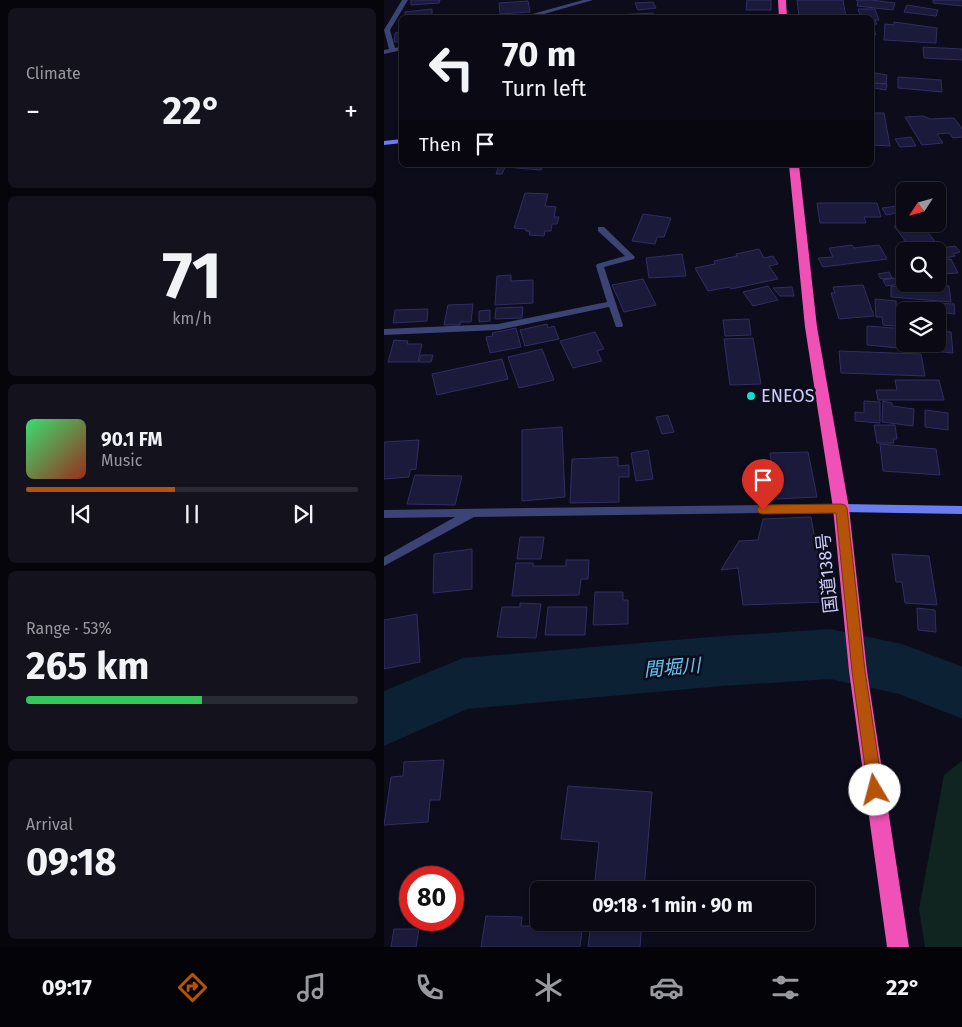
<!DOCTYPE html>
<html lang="en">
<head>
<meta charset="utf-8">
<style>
  body { margin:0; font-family:"Fira Sans","Noto Sans JP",sans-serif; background:#13121d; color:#f1f3f6; height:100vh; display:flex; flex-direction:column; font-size:19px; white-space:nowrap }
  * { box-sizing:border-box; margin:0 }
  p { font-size:16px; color:#999aa0 }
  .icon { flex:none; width:28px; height:28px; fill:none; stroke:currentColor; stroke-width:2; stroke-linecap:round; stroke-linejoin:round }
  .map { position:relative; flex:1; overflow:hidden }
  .sheet { display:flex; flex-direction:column; gap:8px; padding:8px; background:#06050b; width:384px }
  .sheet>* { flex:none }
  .hud { position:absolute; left:15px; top:15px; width:475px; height:152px; border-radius:8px; box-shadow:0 1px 4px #0004,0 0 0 1px #2a2a34; background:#0a0914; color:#f1f3f6; overflow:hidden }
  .needle { width:32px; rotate:234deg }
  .fabs { position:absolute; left:512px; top:182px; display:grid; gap:10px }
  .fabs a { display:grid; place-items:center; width:50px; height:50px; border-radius:8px; background:#0a0914; box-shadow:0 1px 4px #0004,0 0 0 1px #2a2a34; font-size:25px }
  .speed { position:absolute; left:15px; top:866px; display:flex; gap:10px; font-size:25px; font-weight:700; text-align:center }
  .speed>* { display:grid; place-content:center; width:65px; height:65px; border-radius:50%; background:#0a0914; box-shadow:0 1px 4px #0004,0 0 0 1px #2a2a34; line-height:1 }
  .speed .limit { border:8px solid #d22; background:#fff; color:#111 }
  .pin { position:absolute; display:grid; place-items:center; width:42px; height:42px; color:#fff; margin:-51px -21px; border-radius:50% 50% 50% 0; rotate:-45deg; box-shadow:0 0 5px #0007 }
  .pin .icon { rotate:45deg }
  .me { position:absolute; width:55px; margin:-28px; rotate:352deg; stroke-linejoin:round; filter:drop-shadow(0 0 4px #0008) }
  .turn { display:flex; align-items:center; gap:18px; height:105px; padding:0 20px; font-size:22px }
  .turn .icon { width:65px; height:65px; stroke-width:2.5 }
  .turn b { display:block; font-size:35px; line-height:42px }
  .then { display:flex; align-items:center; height:48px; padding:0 20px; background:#0003; gap:10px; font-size:19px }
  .big { font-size:38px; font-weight:700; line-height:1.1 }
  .sheet .card { flex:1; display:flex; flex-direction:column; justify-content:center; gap:8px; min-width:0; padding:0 18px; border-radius:8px; background:#13121d }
  .sheet .dial { align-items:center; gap:0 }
  .dial b { font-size:65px; line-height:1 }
  .song { display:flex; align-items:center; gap:15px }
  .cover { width:60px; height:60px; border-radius:8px; background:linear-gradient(135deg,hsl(140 70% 55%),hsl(10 70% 35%)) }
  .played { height:5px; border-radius:2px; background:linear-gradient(90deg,#b45309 45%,#2a2a34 45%) }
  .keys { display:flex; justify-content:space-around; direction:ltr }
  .heat { display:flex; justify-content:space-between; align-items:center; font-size:28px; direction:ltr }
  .charge { height:8px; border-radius:4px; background:linear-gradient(90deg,#34c759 53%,#2a2a34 0) }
  .trip { position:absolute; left:146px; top:881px; width:285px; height:50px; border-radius:8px; background:#0a0914; box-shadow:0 1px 4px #0004,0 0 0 1px #2a2a34; font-weight:700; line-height:50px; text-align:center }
  .menu { display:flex; height:80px; justify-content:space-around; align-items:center; background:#040408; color:#999aa0 }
  .menu .icon { width:35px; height:35px }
  .menu .selected { color:#b45309 }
  .menu b { font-size:22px; color:#f1f3f6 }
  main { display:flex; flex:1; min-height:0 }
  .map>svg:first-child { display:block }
</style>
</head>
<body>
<main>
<section class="sheet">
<div class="card"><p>Climate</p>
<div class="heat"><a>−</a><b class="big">22°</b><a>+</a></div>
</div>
<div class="card dial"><b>71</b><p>km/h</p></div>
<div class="card">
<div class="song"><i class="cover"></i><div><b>90.1 FM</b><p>Music</p></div></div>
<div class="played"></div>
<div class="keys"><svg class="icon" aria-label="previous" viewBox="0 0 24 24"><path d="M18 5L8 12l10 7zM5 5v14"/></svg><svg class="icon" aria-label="pause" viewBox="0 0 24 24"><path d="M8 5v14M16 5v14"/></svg><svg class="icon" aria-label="next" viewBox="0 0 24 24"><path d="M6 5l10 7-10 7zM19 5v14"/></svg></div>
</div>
<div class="card"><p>Range · 53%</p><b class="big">265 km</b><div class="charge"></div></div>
<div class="card"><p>Arrival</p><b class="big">09:18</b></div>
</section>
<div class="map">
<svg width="579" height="947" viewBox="0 0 579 947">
  <rect width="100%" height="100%" fill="#0d0c1a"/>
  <path fill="#102420" d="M578,761v186h-37l-6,-38 25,-134z"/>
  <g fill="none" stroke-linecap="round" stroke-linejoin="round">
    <path fill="#0c2134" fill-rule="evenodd" d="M446,629l72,15 61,23v52l-64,-25 -69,-15 -108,7 -255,23 -83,37v-55l79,-33 259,-22z"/>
  </g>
  <path fill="#1b1a3a" stroke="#302e63" d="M27,0h29l-1,3 -28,2z
    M363,0h24v10h-25z
    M413,0h46l3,17 -47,-1z
    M472,0h15l24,3 -2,7 -36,-4 1,-5z
    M549,0h30v6l-30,-3z
    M144,1l2,11 -30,2 -1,-11z
    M269,2l3,6 -18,2 -3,-7z
    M523,5l31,5 -2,6 -32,-4z
    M48,9v9h-27v-6z
    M474,9h17l4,11h-4l2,4h-5l4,11h-4v-17h-11z
    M269,13l1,5h-41v-3z
    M510,22l43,6 -1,15 -52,-3 1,-16 9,1z
    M18,32v10h-8l1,-9z
    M539,47l39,2 1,11 -39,-2z
    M491,73l12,2 -1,9 -12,-1z
    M514,77l43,3 1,12 -44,-4z
    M490,83l13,1 -1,6 -12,-2z
    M488,113h12l6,33 -18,-1z
    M539,116l7,3 24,-1 9,12v7l-10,1 -4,-5 -12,1 6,9 -21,2 -17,-28z
    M527,137l5,9 -16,1 -5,-8z
    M115,165h44l-2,5 -36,-3 -3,7h-6z
    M141,193l23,1 -3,12 11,1 -2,10h5l-2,7h-5l-1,7h-6l-1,5 -15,-1 1,-4h-4v-2l-12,-1z
    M433,203h60l4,14h-17l2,6h-46z
    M521,205v7l-19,3 -4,-7z
    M259,214l28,4 -7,19h-7l-2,7 -23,-3z
    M521,224h16l17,21 -26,5 -18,-24z
    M468,245l2,3 25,-3 8,14 -64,8 -5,-9 15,-1 -4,-9z
    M571,246l5,6 -7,2 2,2 -16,3 -1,-8h-14z
    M375,249l5,9 9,-2 5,8 -9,2 9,13 -47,10 -2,-2 -21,4 -13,-23 20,-4 -1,-3 23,-5 -1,-2z
    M298,254l4,22 -37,2 -3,-20z
    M567,259l7,14 -20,1v-14z
    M521,262v14l-4,1 -6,-14z
    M505,272l3,6 -11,1 -3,-5z
    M127,275v6l22,-1v23l-38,2 2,-29z
    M512,278l3,6 -13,2 -3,-6z
    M259,279l13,26 -32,7 -12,-27z
    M527,284l38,2 2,16 -60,-5v-11l21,1z
    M479,285l11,31 -35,3 -8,-26h4l-2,-6z
    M384,286l10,14 -25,6 -10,-14z
    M408,287l2,9h-14l-7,-8z
    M491,299l21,2v12h9v14l-22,-2 -1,-8h-6z
    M545,303l25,1 1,10 -25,-3z
    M89,304l-2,18h-11v3h-16l4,-20z
    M139,307l-1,11 -27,1 1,-11z
    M44,309l-1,12 -34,2 2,-13z
    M106,310v11l-11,1v-11z
    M554,315l6,1 1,13 -7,-1z
    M365,319l2,16 -26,1 -2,-16z
    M163,324l1,4 6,-2 5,13 -34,7 -5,-16z
    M483,326l38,3v15h33v-13l13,1 2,21 -86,-8z
    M132,328l5,19 -31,6 -4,-16 7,-1 -1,-3z
    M211,332l9,17 -7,2 5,10 -29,7 -13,-27z
    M369,338l8,46 -31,1 -6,-46z
    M10,340l14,1 -1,3h15l-4,18h-30z
    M158,349l12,31 -35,8 -11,-31z
    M455,351l82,3 4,22 -84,-3z
    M37,355h12l-2,7h-12z
    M118,359l6,20 -71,16 -5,-21z
    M511,380h44l5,20h-66l-2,-10h21z
    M480,401l16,1v21l-25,-2v-9l9,1z
    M499,401l9,2v3l22,3 -1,17 -31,-4z
    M541,410l23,3v17l-23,-3z
    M284,415l6,17 -12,2 -6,-17z
    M490,425h21l2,14h-4l1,4h-17z
    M178,427l3,70 -43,4v-71z
    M35,440l-3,29 -6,1 -1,7 -25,2v-37z
    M496,444l56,5 4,26 -57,-4z
    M264,450l5,29 -17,2 -5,-28z
    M424,452l9,45 -40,2 -7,-46z
    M234,457v9l11,-1v12h-10v25l-49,1 2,-44z
    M31,475l47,1 -7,29 -48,-1z
    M427,517l15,85 -83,3 -5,-37 -17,2 18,-29 19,-1 5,-21z
    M136,537h24l-3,22h-24z
    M88,549v40l-39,4 1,-39z
    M508,554l37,2 8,49 -32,-2 -3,-21h-6z
    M182,560h23l-1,19h-7l-2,16 -67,1 4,-33h17v3h33z
    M211,592h28v8h5v24l-35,1z
    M136,603l21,1 -5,34 -39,-1 5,-30h18z
    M164,607h39l-2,28h-40z
    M533,608l18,2 1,22 -18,-2z
    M33,614l3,48 -36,7v-49z
    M60,760l-4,40h-10l-2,22 -44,3 7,-48 12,-1 1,-14z
    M184,786l84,6 -8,98h-50l5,-48 -38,-3z
    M149,907h6v15h44l-3,25h-99l5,-31 36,1 -1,9h10z
    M207,922h51l-2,25h-52z
    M10,929h25l-3,18h-25z"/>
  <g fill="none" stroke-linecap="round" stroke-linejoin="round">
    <path fill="#3c4375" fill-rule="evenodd" d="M18,0h6l-18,30 5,18 7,-2v4l-18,4v-4l5,-1 -5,-19z
      M199,0h10l-63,18h-12z
      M214,227h6l31,30 -1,2 -30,8 19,58 -1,2h-6l-7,-20 -111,23 -114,5v-6l114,-5 109,-22 -11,-36 1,-2 28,-8 -27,-25z
      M457,504l4,1 1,3 -1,3 -4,1 -367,5 -90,49v-9l71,-40 -71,1v-8z"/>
    <path fill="#6b7ef1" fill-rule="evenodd" d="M18,139v4l-18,2v-4z
      M457,504l122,2v8l-122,-2 -4,-1 -1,-3 1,-3z"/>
    <path fill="#ef51b7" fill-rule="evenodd" d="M394,0h8l1,18h-8z
      M405,165h10l18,162 32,181 18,163 42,276h-22l-38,-276 -16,-163 -28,-181z"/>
  </g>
  <path fill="#b45309" stroke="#753606" d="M457,504l4,1 2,3 18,163 18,119 -2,5 -6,2 -5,-2 -2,-5 -16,-119 -16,-158 -73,1 -4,-1 -2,-3 2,-4 4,-1z"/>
  <circle fill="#15dccf" stroke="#0d0c1a" stroke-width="2" cx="367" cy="396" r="5"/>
  <g text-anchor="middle" stroke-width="5" stroke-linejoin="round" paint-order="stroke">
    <g font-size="18" fill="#cbcdfa" stroke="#0d0c1a" text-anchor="start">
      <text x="377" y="402">ENEOS</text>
    </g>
    <g font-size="18" fill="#cbcdfa" stroke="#0d0c1a">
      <text transform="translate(443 573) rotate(-96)" y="6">国道138号</text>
    </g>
    <g font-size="19" font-style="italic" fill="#63c6f0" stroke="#0d0c1a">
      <text transform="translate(288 667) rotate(-5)" y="7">間堀川</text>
    </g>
  </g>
</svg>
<div class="fabs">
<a><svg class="needle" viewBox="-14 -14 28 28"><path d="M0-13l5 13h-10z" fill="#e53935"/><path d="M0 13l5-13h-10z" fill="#999aa0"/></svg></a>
<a><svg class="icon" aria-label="search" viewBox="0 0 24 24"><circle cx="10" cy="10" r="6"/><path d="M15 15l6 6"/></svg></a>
<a><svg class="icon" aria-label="layers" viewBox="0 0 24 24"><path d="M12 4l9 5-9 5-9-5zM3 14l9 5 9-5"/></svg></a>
</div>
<div class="speed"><div class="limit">80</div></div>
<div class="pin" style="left:379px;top:510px;background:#d93025"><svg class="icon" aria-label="arrive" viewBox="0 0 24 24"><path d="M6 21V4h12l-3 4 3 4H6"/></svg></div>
<svg class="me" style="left:491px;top:790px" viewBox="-20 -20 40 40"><circle r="19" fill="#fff"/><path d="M0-13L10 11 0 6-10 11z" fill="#b45309"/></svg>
<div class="trip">09:18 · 1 min · 90 m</div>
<div class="hud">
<div class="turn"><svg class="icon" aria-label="left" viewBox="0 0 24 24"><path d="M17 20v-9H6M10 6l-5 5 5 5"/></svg><div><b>70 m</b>Turn left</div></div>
<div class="then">Then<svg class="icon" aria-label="arrive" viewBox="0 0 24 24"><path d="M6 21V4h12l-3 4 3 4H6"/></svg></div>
</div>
</div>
</main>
<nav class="menu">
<b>09:17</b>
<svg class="icon selected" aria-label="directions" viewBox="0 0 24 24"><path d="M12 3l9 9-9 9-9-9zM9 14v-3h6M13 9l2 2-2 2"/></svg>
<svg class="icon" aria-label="music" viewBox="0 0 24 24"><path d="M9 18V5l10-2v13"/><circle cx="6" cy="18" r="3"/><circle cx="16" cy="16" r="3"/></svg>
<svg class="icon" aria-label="phone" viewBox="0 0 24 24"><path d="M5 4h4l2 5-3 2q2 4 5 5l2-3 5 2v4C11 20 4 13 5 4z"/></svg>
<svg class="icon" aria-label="climate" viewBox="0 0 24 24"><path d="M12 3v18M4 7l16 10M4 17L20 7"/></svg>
<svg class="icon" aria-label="car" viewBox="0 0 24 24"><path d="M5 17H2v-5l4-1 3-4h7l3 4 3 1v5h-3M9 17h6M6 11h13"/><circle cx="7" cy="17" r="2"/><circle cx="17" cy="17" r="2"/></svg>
<svg class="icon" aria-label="filters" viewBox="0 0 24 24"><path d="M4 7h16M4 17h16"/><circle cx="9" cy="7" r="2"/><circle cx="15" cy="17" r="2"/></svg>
<b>22°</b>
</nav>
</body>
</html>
